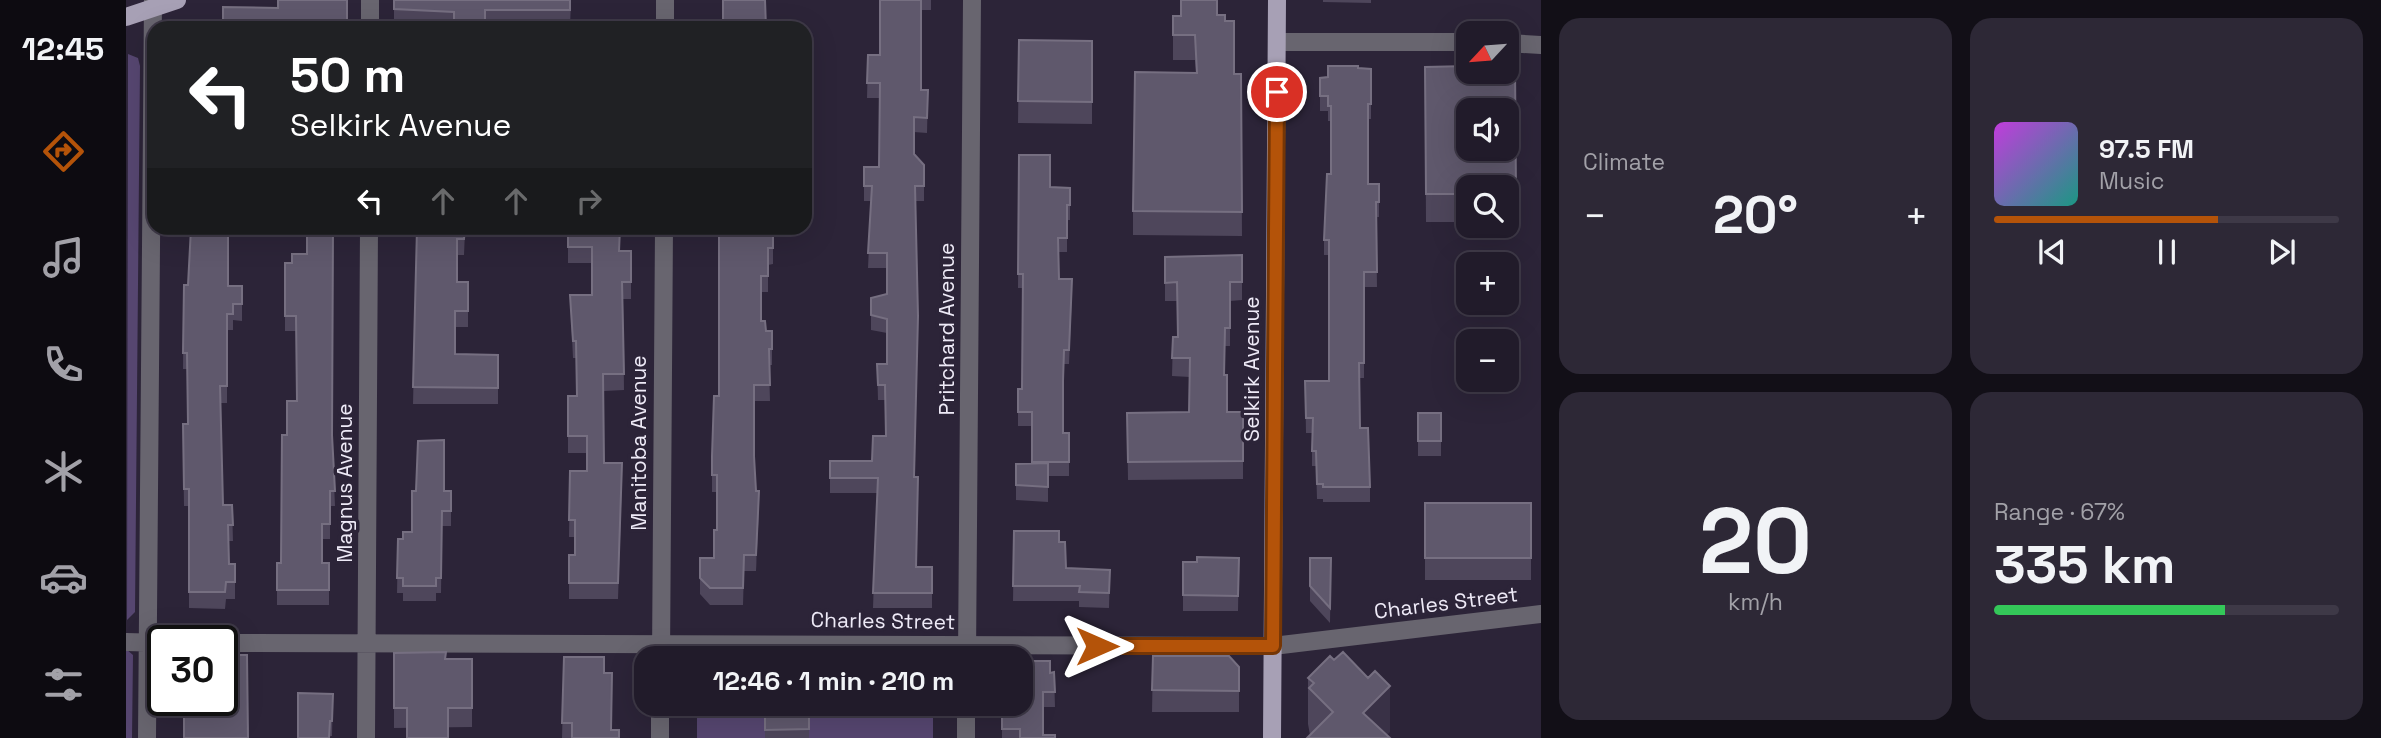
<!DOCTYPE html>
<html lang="en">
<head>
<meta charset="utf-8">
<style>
  body { margin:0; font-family:"Space Grotesk",sans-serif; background:#2d2836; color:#f1f3f6; height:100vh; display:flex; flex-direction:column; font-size:26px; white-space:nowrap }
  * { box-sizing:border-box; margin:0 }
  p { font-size:23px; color:#a2a1a8 }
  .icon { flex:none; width:38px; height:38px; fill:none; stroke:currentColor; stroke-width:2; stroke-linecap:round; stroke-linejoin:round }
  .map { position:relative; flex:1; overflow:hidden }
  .drawer { display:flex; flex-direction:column; gap:18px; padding:18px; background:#120f17; width:840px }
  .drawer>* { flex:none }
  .guide { position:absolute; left:21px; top:21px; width:665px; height:214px; border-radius:21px; box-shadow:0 7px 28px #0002,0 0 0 2px #3e3947; background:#202124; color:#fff; overflow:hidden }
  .needle { width:46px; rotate:244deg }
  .fabs { position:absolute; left:1330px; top:21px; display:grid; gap:14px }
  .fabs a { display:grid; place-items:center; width:63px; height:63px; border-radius:14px; background:#211b2a; box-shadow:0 7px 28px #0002,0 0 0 2px #3e3947; font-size:35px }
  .speed { position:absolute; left:21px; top:625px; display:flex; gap:14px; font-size:35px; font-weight:700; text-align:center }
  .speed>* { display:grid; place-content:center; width:91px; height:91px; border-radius:50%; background:#211b2a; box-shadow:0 7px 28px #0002,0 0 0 2px #3e3947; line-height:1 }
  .speed .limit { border:4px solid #111; border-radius:10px; background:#fff; color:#111 }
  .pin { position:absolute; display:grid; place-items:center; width:60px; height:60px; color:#fff; margin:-30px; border:4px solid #fff; border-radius:50%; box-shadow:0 2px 7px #0007 }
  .me { position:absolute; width:77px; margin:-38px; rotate:90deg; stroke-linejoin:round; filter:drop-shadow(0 0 5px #0008) }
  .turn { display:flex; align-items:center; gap:24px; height:147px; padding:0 28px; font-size:32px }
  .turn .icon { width:91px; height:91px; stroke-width:2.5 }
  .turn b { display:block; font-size:49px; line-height:60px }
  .lanes { display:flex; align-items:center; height:66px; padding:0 28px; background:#0003; justify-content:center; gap:35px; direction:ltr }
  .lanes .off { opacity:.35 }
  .big { font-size:52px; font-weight:800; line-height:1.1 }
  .drawer .widget { flex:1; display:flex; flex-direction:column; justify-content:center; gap:10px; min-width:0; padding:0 24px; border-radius:21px; background:#2d2836 }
  .drawer .dial { align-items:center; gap:0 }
  .dial b { font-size:91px; line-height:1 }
  .song { display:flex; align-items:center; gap:21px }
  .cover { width:84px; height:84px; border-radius:10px; background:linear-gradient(135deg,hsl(290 70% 55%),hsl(170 70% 35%)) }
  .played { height:7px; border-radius:4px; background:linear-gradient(90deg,#b45309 65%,#3e3947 65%) }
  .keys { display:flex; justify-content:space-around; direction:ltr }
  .heat { display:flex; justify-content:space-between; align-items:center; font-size:38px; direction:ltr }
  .charge { height:10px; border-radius:5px; background:linear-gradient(90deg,#34c759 67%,#3e3947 0) }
  .drawer .tiles { flex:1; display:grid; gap:18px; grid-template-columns:repeat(2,1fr) }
  .trip { position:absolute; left:508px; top:646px; width:399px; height:70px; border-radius:21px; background:#211b2a; box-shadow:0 7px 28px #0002,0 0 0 2px #3e3947; font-weight:800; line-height:70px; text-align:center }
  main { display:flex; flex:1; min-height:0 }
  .menu { display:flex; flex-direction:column; width:126px; justify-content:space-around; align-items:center; background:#0d0b11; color:#a2a1a8 }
  .menu .icon { width:49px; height:49px }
  .menu .current { color:#b45309 }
  .menu b { font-size:32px; color:#f1f3f6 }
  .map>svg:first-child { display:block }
</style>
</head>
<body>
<main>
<nav class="menu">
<b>12:45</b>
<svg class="icon current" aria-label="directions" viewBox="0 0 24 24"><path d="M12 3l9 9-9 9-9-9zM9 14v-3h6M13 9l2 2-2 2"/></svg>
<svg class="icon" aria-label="music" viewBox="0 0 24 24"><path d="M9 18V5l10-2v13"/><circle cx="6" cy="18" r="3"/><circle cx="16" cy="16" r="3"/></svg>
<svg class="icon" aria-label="phone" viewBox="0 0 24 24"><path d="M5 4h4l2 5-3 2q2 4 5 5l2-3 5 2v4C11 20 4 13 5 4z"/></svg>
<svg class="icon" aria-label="climate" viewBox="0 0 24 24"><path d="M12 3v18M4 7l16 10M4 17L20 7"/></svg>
<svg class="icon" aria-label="car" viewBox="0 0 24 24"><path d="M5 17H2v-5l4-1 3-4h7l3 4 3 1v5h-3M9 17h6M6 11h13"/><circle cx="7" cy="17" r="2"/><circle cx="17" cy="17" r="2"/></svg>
<svg class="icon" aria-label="filters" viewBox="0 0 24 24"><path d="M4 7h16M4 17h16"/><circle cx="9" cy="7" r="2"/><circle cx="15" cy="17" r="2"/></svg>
</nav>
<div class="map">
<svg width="1415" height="738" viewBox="0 0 1415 738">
  <rect width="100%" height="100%" fill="#2c2438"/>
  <path fill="#564670" d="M2,54l10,4 2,8 -5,546 -8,8z
    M0,649l7,6 -1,83h-6z
    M571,704h236v34h-236z"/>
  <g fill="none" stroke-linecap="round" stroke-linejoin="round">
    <path stroke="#68656f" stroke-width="18" d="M244,0v28
      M539,28v-28
      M1151,42h191
      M1381,43l34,2
      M0,642l37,1
      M96,643l1051,3 268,-32
      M535,658l3,-430
      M841,658l5,-658
      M21,738l6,-738
      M240,738l3,-510
      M534,738v-34
      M840,738v-34"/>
    <path stroke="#a7a0b5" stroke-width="18" d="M0,17l51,-17
      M1146,738l5,-738"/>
  </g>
  <path fill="#4e465b" d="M268,0h177l-1,28h-176z
    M754,0h51v10h-10v80h7l-1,43 -13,-1v22l10,11v36h-8l-1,276 2,90h15v41h-59l4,-115h-47v-32h42l14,-25 -1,-36h-7l-1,-36h10v-31l-16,-3v-32l16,-4v-26h-19l3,-67h-7v-34h15l1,-69h-13l1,-43h12z
    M1054,0h37v15l8,6 9,53h7l1,162 -109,-1v-24l63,-138 -1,-13h-22v-44h8z
    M1197,0h48v3l-48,-1z
    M893,40l73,1v83l-74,-1z
    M1389,66l1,156h-9v-35h-39v35h-42l-1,-155z
    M1232,68l13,1v50h-3v65h11v33h-3l1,70h-13v91h-5l1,50 10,59v15h-47v-3h-6l-1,-33h-4v-33h-6l-1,-52h24v-126h-5v-15l7,-66v-53h-3v-10h-8v-33l8,-1z
    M679,86h4l-1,40h-3z
    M893,155l31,32 20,1v32h-3v32h-8v27l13,14 -3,71h-5l-1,31v38h6v43h-21v26l-32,-2v-36h16v-38h-14v-37h4l1,-101h-5z
    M166,228h41l-1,208 3,70h-5v33h-8v24h7v42h-52v-42h4l6,-128 10,-34 -1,-70h-11v-68h7l15,-9v-26l-15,1z
    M291,228h53v3h-5l-1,24h-7v27h11v45h-13v27l43,1v49h-85z
    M442,228l52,23h11v48h-8l1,91 -20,1v72l18,17 -4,119h-49v-44h6v-18h-6l1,-66h17v-18h-19v-57h9l-1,-38h-3l-3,-63h22v-32h-24z
    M593,228h59v5h-5v31l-5,1v27h-7v29l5,10h6v34h-3l1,36h-16v55l2,35 3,17 -3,63h-12l-1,34h-33l-10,-11v-36h14l3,-28v-38h-5v-36l7,-60z
    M1116,255v45l-12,1v45h-5l-1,29 3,37h16v67l-115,1 -1,-67 62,-1 1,-35 -18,-1 1,-39h5l-1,-36h-12v-44z
    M102,261v25h14v35l-9,-1v10h-6v73h-7l3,102h9l1,36h-4v23h6v35h-9l-1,10 -36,-1v-102h-5l-1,-66 5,-16 -1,-55h-4l1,-84h4z
    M1292,413h23v43h-23z
    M318,491h7v35h-9l-1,67h-5v8h-33v-8h-6l1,-54h5l9,-7z
    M1299,503h106v77h-106z
    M888,531l45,11 7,26 44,2 -1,38 -30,-1v-6h-66z
    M1113,558l-1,53h-55v-49h14z
    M1184,558h21l-1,65 -20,-22z
    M268,653l51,6h27v68l-78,1z
    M1027,656l86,11v45h-87z
    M438,657l40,16 7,57 8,8h-57z
    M928,672l1,35h-12v28l12,3h-53v-30h5l43,-35z
    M1182,678l82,54 -80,3 -2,-11z
    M207,694l-1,42 -34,2z
    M639,704h44v34h-44z"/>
  <path fill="#393146" d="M633,491v17l-3,63v-16z
    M1264,686v46l-6,6 -21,-25z"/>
  <path fill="#5f586c" stroke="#766f81" stroke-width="2" fill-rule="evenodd" d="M152,0h69v28h-124v-21l55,1z
    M268,0h176v10h-85v17l-31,-1v-14l-60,-3z
    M597,0h42l1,28h-43z
    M754,0h41v90h7l-1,28 -13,-1v37l10,11v21h-9l3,130 -4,161h4l-2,90h16v26h-59l5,-115h-48v-17h42l1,-25h13l-1,-51h-7l-1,-21h10v-45l-16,-4v-17l16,-4v-41h-19l4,-67h-8v-19h15l1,-84h-13l1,-28h12z
    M1055,0h36v15h8v6h9v53h7l1,138 -109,-1 2,-139 62,1 -2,-38h-22v-19h8z
    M893,40l73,1v61l-74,-1z
    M1202,66h30v2l13,1v35h-3v80h11v18h-3l1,70h-13v91h-5l1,65h8l2,59h-47v-3h-6l-1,-33h-4l1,-33h-7l-1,-37h24v-141h-5l3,-66h4v-68h-3v-10h-8v-18l8,-1z
    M1342,66v6h39v-6h8l1,128h-9v-7h-39v7h-42l-1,-127zM1342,110h39v39h-39z
    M679,86h4l-1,23h-3z
    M893,155h31v32l20,1v17h-3v33h-9l1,41h13l-3,71h-5l-1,31v52h6v29h-37v-50h-14v-23h4l1,-115h-5z
    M65,228h37v58h14v18h-9v10h-6v72h-7l3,119h9l1,20h-5l1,39h6v18h-9l-1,10h-36v-103h-5l-1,-65h5l-1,-71h-4l1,-68h4z
    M181,228h26l-1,207 3,56h-5v33h-8v39h7v27h-52v-27h4l1,-128h5v-34h10l-1,-85h-11v-53h7v-9h15z
    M291,228h48l-1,11h-7v43h11v29h-13v43l43,1v33l-85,-1z
    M442,228h52l-1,23h12v31h-9l2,92h-21l1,89h18l-4,120h-49v-28h6v-35h-6l1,-49h17v-35h-19v-40h9l-1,-55h-3l-3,-46h22v-48h-24z
    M593,228h54v20h-5v28h-7v45h4l1,10h6v18h-3l1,36h-16v71l2,35h3l-3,64h-12l-1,33h-33l-10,-10v-20h14v-28h3v-55h-5v-19l2,-60h5z
    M1116,255v27h-12v46h-5l-1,47h3v37h16v49l-115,1 -1,-49 62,-1 1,-54h-18l1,-21h5l-1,-55 -12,1v-26z
    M1292,413h23v28h-23z
    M318,440v51h7v20h-9l-1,67h-5v8h-33v-8h-6l1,-39h5v-7h9v-41h4l2,-50z
    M922,463v24l-32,-2v-21z
    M1299,503h106v55h-106z
    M888,531h45v11h6l1,26 44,2 -1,23 -30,-1 1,-6h-67z
    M1071,557l42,1 -1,38 -55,-1v-33h14z
    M1184,558h21l-1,50 -20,-22z
    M320,652l-1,7h27v49h-24v30h-41v-30h-13v-55z
    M1217,652l25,26 7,-7 15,15 -27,27 27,25h-83l26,-26 -24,-24 5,-5 -6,-5 22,-22 4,4z
    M96,655h25l1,83h-64v-38h38z
    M1027,656h76l10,11v24l-87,-1z
    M438,657h40v16h8l-1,57h8v8h-47v-15h-10z
    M894,661h30v12l4,-1 1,20h-12v43h12v3h-35v-9h-18v-21h5v-4h13z
    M172,693l35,1 -1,27h-2l-1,17h-31z
    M639,704h44v25l-44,1z"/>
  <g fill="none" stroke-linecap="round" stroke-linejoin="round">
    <defs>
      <path id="route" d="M971,646h176l4,-554"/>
    </defs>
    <use href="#route" stroke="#753606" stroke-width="18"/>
    <use href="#route" stroke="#b45309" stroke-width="12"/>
  </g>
  <g text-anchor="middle" stroke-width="7" stroke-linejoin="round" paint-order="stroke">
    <g font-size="21" fill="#eeeaf7" stroke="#2c2438">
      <text transform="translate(821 329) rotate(-90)" y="7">Pritchard Avenue</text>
      <text transform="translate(1126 369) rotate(-90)" y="7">Selkirk Avenue</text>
      <text transform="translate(513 443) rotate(-90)" y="7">Manitoba Avenue</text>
      <text transform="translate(219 483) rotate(-90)" y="7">Magnus Avenue</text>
      <text transform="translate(1320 603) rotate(-7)" y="7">Charles Street</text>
      <text transform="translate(757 621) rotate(1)" y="7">Charles Street</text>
    </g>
  </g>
</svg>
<div class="fabs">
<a><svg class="needle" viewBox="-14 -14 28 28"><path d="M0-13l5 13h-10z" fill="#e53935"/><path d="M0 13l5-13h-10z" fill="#a2a1a8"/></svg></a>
<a><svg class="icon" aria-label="sound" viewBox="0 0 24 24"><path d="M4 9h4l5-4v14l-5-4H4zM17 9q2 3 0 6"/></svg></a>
<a><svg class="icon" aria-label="search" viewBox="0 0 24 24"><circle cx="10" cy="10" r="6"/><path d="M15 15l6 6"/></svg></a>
<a>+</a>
<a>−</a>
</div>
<div class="speed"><div class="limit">30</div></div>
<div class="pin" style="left:1151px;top:92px;background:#d93025"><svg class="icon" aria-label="arrive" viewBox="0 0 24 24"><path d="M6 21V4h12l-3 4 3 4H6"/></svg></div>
<svg class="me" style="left:971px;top:646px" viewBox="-20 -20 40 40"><path d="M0-17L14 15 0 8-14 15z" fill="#b45309" stroke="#fff" stroke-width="4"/></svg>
<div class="trip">12:46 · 1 min · 210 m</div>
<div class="guide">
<div class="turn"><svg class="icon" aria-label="left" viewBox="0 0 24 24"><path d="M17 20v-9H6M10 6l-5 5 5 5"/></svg><div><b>50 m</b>Selkirk Avenue</div></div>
<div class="lanes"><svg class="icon" aria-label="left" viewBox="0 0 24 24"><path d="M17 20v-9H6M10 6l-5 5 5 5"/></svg><svg class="icon off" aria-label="ahead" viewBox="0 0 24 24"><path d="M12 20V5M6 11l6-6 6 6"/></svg><svg class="icon off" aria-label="ahead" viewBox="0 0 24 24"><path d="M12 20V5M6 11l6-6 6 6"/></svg><svg class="icon off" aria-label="right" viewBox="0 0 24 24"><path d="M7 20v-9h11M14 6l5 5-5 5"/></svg></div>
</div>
</div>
<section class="drawer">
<div class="tiles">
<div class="widget"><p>Climate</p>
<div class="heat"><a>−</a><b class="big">20°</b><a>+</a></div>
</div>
<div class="widget">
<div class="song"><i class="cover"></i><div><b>97.5 FM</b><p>Music</p></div></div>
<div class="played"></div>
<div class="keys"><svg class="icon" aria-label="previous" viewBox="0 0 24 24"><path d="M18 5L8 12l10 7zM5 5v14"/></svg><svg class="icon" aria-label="pause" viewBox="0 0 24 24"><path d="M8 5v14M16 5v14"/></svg><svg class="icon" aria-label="next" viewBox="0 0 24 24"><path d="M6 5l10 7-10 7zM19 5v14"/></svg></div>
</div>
<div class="widget dial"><b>20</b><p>km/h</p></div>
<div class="widget"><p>Range · 67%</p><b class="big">335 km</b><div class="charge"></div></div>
</div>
</section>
</main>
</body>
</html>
